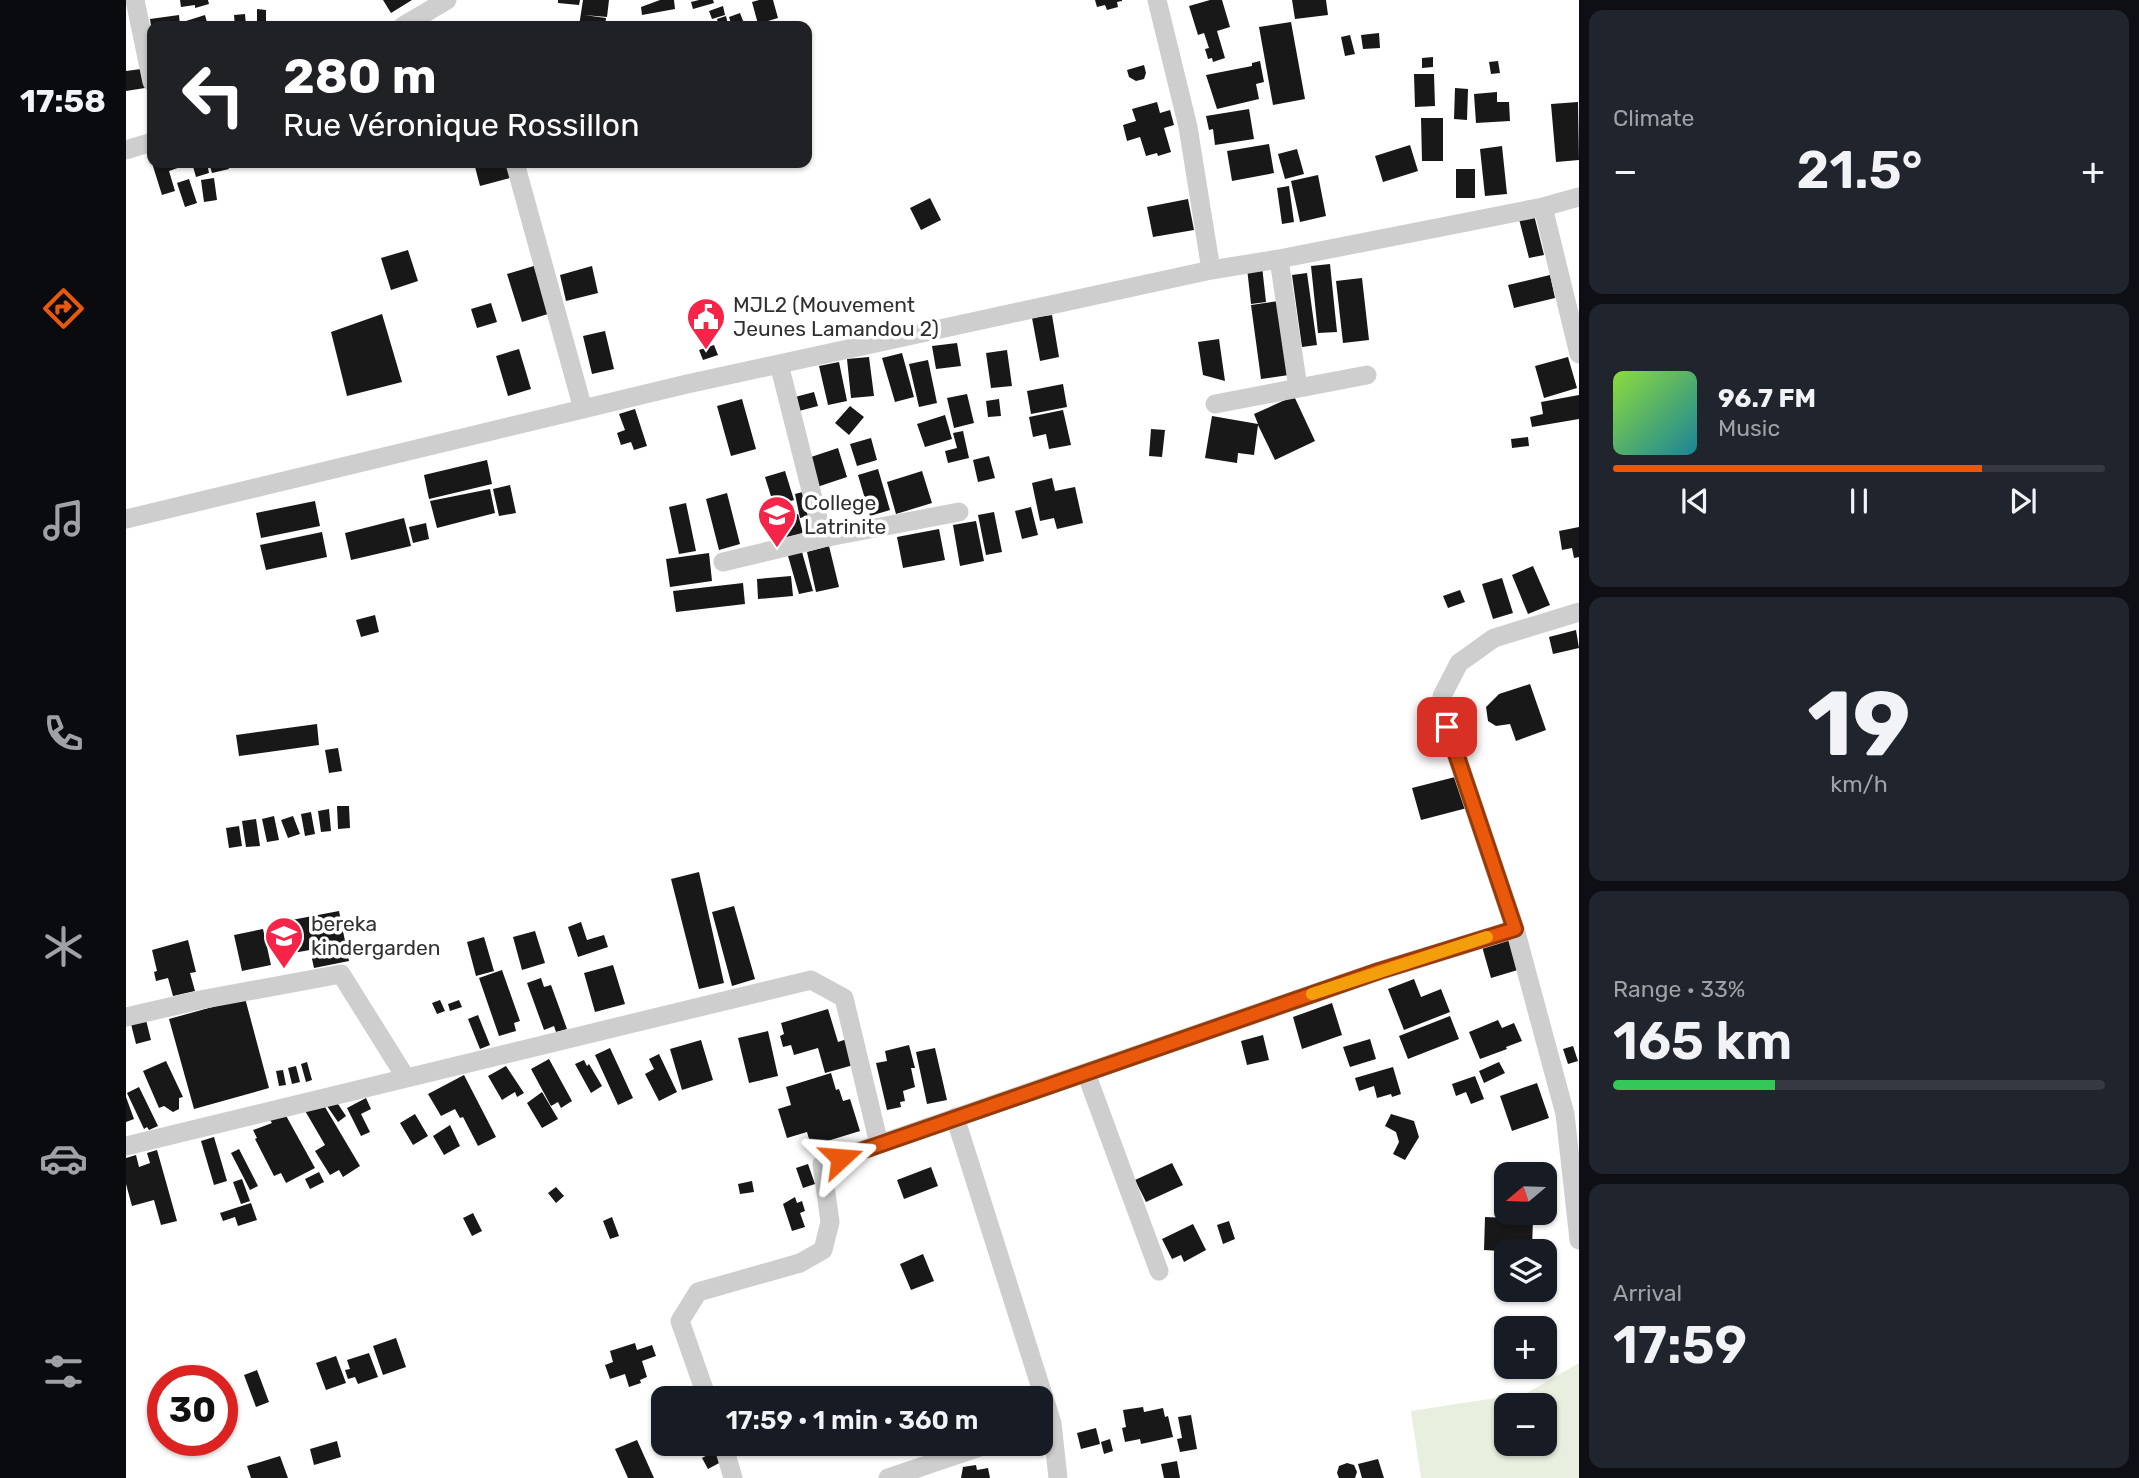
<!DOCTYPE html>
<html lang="en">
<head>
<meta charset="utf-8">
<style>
  body { margin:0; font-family:Rubik,sans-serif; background:#20242c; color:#f1f3f6; height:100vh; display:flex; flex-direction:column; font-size:26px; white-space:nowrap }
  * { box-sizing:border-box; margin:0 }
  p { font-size:23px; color:#9ea1a6 }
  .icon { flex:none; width:38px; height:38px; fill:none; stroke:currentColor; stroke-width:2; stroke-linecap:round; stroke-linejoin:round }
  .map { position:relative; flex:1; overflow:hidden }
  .side { display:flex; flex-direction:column; gap:10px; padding:10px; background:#0d0f14; width:560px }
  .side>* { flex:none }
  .hud { position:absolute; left:21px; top:21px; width:665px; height:147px; border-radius:14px; box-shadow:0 2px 5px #0004; background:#202124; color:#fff; overflow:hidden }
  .needle { width:46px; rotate:251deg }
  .buttons { position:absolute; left:1368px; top:1162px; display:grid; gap:14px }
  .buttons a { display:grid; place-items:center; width:63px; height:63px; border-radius:14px; background:#171b24; box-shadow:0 2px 5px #0004; font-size:35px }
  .speed { position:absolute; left:21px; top:1365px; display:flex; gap:14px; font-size:35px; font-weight:700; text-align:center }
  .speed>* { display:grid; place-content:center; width:91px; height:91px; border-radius:50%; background:#171b24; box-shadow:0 2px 5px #0004; line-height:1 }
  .speed .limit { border:10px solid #d22; background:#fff; color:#111 }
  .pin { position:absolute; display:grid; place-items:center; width:60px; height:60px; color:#fff; margin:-30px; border-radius:14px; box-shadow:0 4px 10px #0006 }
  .me { position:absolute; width:77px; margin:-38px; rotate:71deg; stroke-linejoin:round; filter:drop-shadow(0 0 5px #0008) }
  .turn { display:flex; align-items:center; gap:24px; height:147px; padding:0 21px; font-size:32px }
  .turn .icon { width:91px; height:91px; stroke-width:2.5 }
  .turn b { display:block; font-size:49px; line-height:60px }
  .big { font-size:52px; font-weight:600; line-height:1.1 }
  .side .tile { flex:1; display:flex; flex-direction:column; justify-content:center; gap:10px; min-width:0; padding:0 24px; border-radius:14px; background:#20242c }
  .side .dial { align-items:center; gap:0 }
  .dial b { font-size:91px; line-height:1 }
  .song { display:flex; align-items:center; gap:21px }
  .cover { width:84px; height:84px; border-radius:10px; background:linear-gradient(135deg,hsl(90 70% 55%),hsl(190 70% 35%)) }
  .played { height:7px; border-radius:4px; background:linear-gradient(90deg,#ea580c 75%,#363941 75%) }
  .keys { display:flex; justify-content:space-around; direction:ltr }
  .heat { display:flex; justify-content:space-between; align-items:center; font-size:38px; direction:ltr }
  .charge { height:10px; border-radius:5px; background:linear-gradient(90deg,#34c759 33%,#363941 0) }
  .trip { position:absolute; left:525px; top:1386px; width:402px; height:70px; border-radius:14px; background:#171b24; box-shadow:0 2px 5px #0004; font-weight:600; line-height:70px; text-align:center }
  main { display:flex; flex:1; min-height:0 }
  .dock { display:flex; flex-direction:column; width:126px; justify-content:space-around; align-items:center; background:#090b0e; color:#9ea1a6 }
  .dock .icon { width:49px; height:49px }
  .dock .on { color:#ea580c }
  .dock b { font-size:32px; color:#f1f3f6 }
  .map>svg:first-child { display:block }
</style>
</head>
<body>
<main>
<nav class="dock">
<b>17:58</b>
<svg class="icon on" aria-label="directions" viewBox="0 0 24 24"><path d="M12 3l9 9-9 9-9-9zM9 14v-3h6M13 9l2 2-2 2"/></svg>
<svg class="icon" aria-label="music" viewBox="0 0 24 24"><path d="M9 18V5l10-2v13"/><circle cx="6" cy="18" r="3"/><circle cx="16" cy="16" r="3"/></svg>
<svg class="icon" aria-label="phone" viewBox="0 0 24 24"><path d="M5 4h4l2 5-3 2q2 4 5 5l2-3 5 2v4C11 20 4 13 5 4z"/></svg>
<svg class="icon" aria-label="climate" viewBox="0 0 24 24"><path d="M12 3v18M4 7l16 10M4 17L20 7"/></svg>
<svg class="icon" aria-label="car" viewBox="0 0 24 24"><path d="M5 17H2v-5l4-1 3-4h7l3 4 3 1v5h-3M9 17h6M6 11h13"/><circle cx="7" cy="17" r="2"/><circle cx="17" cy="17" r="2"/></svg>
<svg class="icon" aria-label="filters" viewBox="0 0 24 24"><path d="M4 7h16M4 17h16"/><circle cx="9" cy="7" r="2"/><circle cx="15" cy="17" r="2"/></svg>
</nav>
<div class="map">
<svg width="1453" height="1478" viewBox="0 0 1453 1478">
  <rect width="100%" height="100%" fill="#fff"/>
  <path fill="#e8efde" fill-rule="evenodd" d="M1453,1363v115h-158l-10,-67 116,-18zM1381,1405h38v39h-38z"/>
  <path fill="#181818" d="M54,0h28l1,4 -14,4v-3l-14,2z
    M257,0h29l-21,13z
    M432,0h22l-1,5 -21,-2z
    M457,0h26l-2,17 -23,-2 22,3 -1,8h-26z
    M534,0h14l1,9 -33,6 -1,-8z
    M573,0h14l1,3 -21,6 -2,-7z
    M633,0h14l5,18 -20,6 -6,-22z
    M969,0h27v1l-5,1 1,5 -11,3 -2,-5 -8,2z
    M1084,0h12l8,27 -13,4 8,27 -12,4 -1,-4 -4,1 -3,-10 4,-1 -5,-15 -6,2 -9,-29z
    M1166,0h34l2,15 -33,4z
    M597,6l2,9 -13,4 -3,-8z
    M131,9l9,1v15h-9z
    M614,13l5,13h-13l-3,-9z
    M119,14l1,12h-11l-1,-11z
    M53,15l1,11h-29l-1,-7z
    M79,15l3,11h-20l-2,-5z
    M600,16l2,9 -9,1 -2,-7z
    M1165,22l14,77 -32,6 -14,-78z
    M1253,33l1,15 -17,1 -2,-14z
    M1224,35l5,19 -10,2 -4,-19z
    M1307,57v10l-11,1v-10z
    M1134,61l4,21 -8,2 3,15 -42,10 -11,-34 46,-9v-3z
    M1372,61l2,12 -9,1 -2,-12z
    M1018,65l2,8 -2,6 -8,2 -7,-4 -2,-7z
    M15,69l4,19 -19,3v-20z
    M1288,74h20l1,32 -20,1z
    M1329,88l13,1 -1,31 -13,-1z
    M1371,92v10h12l1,19 -34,2 -2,-29z
    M1031,102l3,11 10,-3 4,15 -10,3 7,24 -13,4 -1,-3 -11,3 -6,-19 -13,4 -4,-16 13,-4 -4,-12z
    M1452,102l1,58 -23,2 -5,-58z
    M1123,109l5,30 -39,6 -2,-16 -4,1 -3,-14z
    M1295,118h22v43h-21z
    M1143,144l5,29 -42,8 -5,-30z
    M1284,145l8,26 -35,11 -8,-26z
    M1376,146l5,48 -22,2 -5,-47z
    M1171,149l7,25 -19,5 -7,-25z
    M26,163h40l-23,8 6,20 -13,4z
    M66,163h15l2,10 -13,4z
    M83,163h18l2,6 -17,4z
    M348,163h36l4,14 -34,9z
    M1330,169h19v29h-19z
    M1192,175l8,41 -26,6 -9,-41z
    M88,178l3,22 -13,2 -3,-22z
    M63,179l8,24 -12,4 -8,-24z
    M1163,186l5,36 -12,2 -5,-36z
    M804,198l11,22 -20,10 -11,-22z
    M1062,199l6,31 -41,7 -6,-30z
    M1408,215l10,40 -15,3 -10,-39z
    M282,250l10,31 -27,9 -10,-32z
    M1204,264l7,68 -19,1 -7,-67z
    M411,265l14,48 -29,9 -15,-48z
    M466,266l6,27 -32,8 -6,-26z
    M1136,266l4,36 -15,2 -4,-36z
    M1181,273l10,72 -15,2 -10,-72z
    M1424,275l5,23 -41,10 -6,-23z
    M1236,278l7,62 -26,3 -7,-62z
    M1152,301l11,74 -28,4 -10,-74z
    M365,303l6,19 -20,6 -6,-19z
    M256,314l20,68 -55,14 -16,-64z
    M926,315l7,42 -19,4 -8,-43z
    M479,331l9,38 -22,5 -9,-38z
    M1093,339l6,42 -22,-6 -5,-33z
    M831,343l4,23 -25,3 -4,-23z
    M588,345l4,10 -15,5 -4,-10z
    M393,349l12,40 -23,7 -12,-40z
    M881,350l5,36 -21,2 -5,-35z
    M776,353l12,44 -19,5 -13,-44z
    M743,357l5,39 -23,2 -4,-39z
    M1442,357l9,31 -33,10 -9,-32z
    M802,360l9,43 -18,4 -10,-43z
    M713,362l8,39 -19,4 -9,-39z
    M937,384l4,23 -36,7 -4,-23z
    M688,392l4,14 -19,5 -4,-14z
    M841,394l7,29 -20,5 -7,-30z
    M1453,395v24l-47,8 -2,-10 13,-3 -2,-12z
    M1168,396l21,45 -40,19 -17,-35 -4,30 -16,-2 -1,10 -32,-5 7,-42 46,8 -4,-10z
    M616,399l14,50 -25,7 -14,-50z
    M873,399l2,17 -13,1 -2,-16z
    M724,406l14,11 -15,18 -14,-12z
    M509,409l12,37 -13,4 -3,-8 -10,3 -4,-12 8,-3 -6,-16z
    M937,410l8,35 -22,4 -3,-15 -13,3 -4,-20z
    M819,415l7,24 -27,8 -8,-23z
    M1025,429l14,1 -3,27 -13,-1z
    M837,431l6,27 -21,5 -3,-12 12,-3 -4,-15z
    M1402,437l1,9 -17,2 -1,-9z
    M745,438l6,22 -20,6 -7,-22z
    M712,448l9,29 -30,10 -9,-29z
    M863,456l6,22 -17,4 -5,-22z
    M361,460l5,24 -63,15 -5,-24z
    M752,469l12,41 -20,6 -12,-41z
    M659,471l9,29 -20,6 -9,-29z
    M796,471l10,32 -36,11 -9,-32z
    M926,478l3,13 20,-4 8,36 -26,6 -3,-11 -14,3 -8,-38z
    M384,485l6,28 -17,3 -6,-27z
    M364,489l5,24 -58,15 -7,-27z
    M684,490l5,24 -15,4 -5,-24z
    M601,493l13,51 -21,6 -13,-51z
    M189,501l5,25 -59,12 -5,-25z
    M560,503l10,48 -17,3 -10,-47z
    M905,507l7,28 -16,4 -7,-28z
    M868,512l8,40 -16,3 -8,-40z
    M672,514l5,19 -19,5 -5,-18z
    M278,518l7,28 -60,14 -6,-27z
    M850,521l8,40 -24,5 -7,-41z
    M300,523l3,16 -16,4 -4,-16z
    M1453,527v30l-5,1 -2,-10 -10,2 -3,-19z
    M813,529l6,31 -42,8 -6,-31z
    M196,532l5,25 -61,13 -6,-25z
    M674,545l13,46 -14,3 -13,-45z
    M703,546l10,41 -23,5 -9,-40z
    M583,553l3,28 -42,6 -4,-28z
    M1407,566l17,39 -22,9 -16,-39z
    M665,576l2,20 -35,3 -1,-20z
    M1376,578l11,35 -20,6 -11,-35z
    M617,583l2,21 -69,8 -3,-21z
    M1334,590l5,12 -17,6 -5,-12z
    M249,615l4,17 -18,5 -5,-17z
    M1450,630l3,18 -26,6 -4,-17z
    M1404,684l16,46 -30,11 -6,-17 -14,2 -8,-5 -2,-14 13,-13z
    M191,724l2,21 -80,11 -3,-21z
    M212,748l4,23 -13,2 -4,-23z
    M1333,776l8,32 -46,12 -9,-32z
    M211,806h12l1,22 -12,1z
    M203,809l2,22 -10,1 -3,-21z
    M185,812l4,22 -10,2 -4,-22z
    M148,816l5,24 -12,2 -5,-23z
    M167,816l7,18 -12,4 -7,-18z
    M130,819l4,27 -14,1 -4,-26z
    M113,826l3,20 -13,2 -3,-20z
    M573,872l25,111 -25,6 -28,-110z
    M608,906l21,73 -23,7 -20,-74z
    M213,911l10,50 -35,7 -4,-18 -23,4 -6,-32z
    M455,922l6,18 17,-5 4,12 -30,10 -10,-30z
    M137,929l8,36 -29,6 -8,-36z
    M409,931l10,32 -23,7 -9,-33z
    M358,937l10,34 -18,5 -9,-34z
    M1375,937l11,4 9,28 -30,9 -10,-35z
    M62,940l8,32 -6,1 5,18 -22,5 -5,-18 -12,3 -2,-9 3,-1 -5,-21z
    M487,965l12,39 -30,8 -11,-39z
    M376,970l18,51 -6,2 2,8 -17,5 -20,-58z
    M415,978l3,9 7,-2 16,44 -11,3 -2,-6 -10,4 -17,-47z
    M1288,979l7,18 20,-8 9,23 -46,18 -16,-41z
    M119,998l24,90 -75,21 -25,-90z
    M314,1000l5,11 -8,3 -5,-11z
    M333,1000l3,7 -12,4 -2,-7z
    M1206,1003l10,32 -40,14 -9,-32z
    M702,1009l10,33 12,-4 7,26 -32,9 -7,-25 -24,7 -3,-10 -8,2 -3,-11 4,-2 -3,-11z
    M352,1015l12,30 -10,4 -12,-30z
    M1324,1016l9,23 -51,20 -9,-23z
    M20,1020l5,20 -15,4 -5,-20z
    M1372,1020l4,8 12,-5 8,18 -16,6 1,2 -27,10 -11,-27z
    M642,1031l10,45 -29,7 -11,-45z
    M1137,1035l6,25 -22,5 -6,-24z
    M1244,1039l6,20 -26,8 -7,-20z
    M575,1040l12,40 -31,10 -12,-41z
    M783,1045l6,23h-4l4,19 -12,4 2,10 -5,1 1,5 -14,3 -11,-47 11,-2 -2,-10z
    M1447,1046l5,15 -10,3 -5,-15z
    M484,1048l23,50 -15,7 -23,-50z
    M809,1048l12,52 -20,4 -11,-52z
    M533,1054l18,38 -18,9 -14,-27 9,-5 -5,-10z
    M423,1059l23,42 -11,7 -3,-6 -7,4 -20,-37z
    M458,1060l3,6 2,-2 13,22 -11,7 -16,-29z
    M40,1061l17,36 -4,1v11l-6,3 -9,-6 -5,2 -16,-37z
    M181,1062l5,18 -6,2 -5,-18z
    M1373,1062l6,11 -21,10 -5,-12z
    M170,1066l4,16 -8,2 -4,-16z
    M380,1066l18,27 -7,4 -2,-5 -13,8 -14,-24z
    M1267,1067l8,27 -9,3 -1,-3 -14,4 -3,-12 -15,5 -4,-13z
    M157,1070l3,15 -7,1 -3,-15z
    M705,1073l5,17 3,-1 4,12 7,-2 10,32 -49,15 -4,-14 -20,6 -9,-29 13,-4 -5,-18z
    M338,1075l32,62 -18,9 -15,-29 -3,1 -5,-9 -14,7 -13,-22z
    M1349,1076l9,23 -13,5 -5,-12 -10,4 -4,-12z
    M1411,1083l12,35 -37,13 -12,-35z
    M13,1087l19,39 -9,4 -2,-3 -3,2 -17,-36z
    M416,1092l16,27 -16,9 -15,-25z
    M0,1097l8,22 -8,3z
    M240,1098l5,11 -10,5 9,18 -9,4 -14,-28z
    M210,1101l10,15 -8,6 -11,-16z
    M196,1102l38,64 -17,11 -4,-7 -9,5 -15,-24 10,-6 -21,-36z
    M158,1112l31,56 -29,15 -5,-10 -7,3 -19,-37 2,-1 -4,-8 19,-7 -2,-3z
    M289,1114l13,22 -15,9 -13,-22z
    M1265,1114l23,7 5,16 -14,23 -12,-6 6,-12 -3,-10 -11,-6z
    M324,1125l10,21 -16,9 -11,-19z
    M88,1137l13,44 -13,4 -13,-44z
    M113,1149l19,37 -8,4 -19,-37z
    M31,1150l20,71 -16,4 -7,-25 -22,6 -6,-22v-26l10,-3 3,12 11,-4 -3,-10z
    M1046,1163l11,22 -37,17 -11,-22z
    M682,1164l7,20 -12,4 -7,-20z
    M805,1167l7,19 -34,13 -7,-19z
    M193,1172l5,10 -14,7 -5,-10z
    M116,1179l8,22 -9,3 -8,-22z
    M626,1181l2,11 -14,2 -2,-10z
    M430,1187l8,9 -8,7 -8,-10z
    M669,1197l2,6 5,-2 3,10 -5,2 5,14 -13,4 -9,-27z
    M125,1203l6,17 -19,6 -3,-9 -12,4 -3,-8z
    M347,1213l9,18 -10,5 -9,-18z
    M486,1217l7,19 -9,3 -7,-18z
    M1359,1217l48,2 -1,30 -25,2v5h-7v-5l-16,-1z
    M1103,1221l6,18 -12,5 -6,-19z
    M1067,1224l13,26 -22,12 -3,-7 -9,4 -10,-20z
    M797,1254l11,27 -23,9 -11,-26z
    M270,1338l10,29 -23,8 -10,-29z
    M509,1343l2,7 15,-5 4,11 -14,5 5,16 -7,3 1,3 -12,4 -4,-13 -15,5 -5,-14 8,-3 -3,-11z
    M243,1353l9,24 -20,7 -3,-7 -7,2 -3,-9 5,-1 -3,-9z
    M210,1356l10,27 -20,7 -10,-27z
    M131,1370l12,32 -13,5 -12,-32z
    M1017,1407l1,5 19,-4 2,9 3,-1 5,21 -32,7 -1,-5 -15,3 -3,-14 4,-1 -3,-17z
    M1065,1415l6,34 -17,3 -3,-13 5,-1 -4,-21z
    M970,1428l4,16 -19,5 -4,-16z
    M984,1439l3,12 -9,3 -3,-12z
    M511,1440l17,38h-26l-13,-29z
    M211,1441l4,16 -27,8 -4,-16z
    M589,1451l6,11 -13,7 -6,-11z
    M154,1456l8,22h-37l-4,-12z
    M1252,1459l6,19h-22l-4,-14z
    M1051,1461l3,17h-16l-3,-14z
    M1221,1463l7,2 3,7 -2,6h-16l-2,-5 2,-7z
    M850,1465l1,5 11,-2 2,10h-29l2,-11z"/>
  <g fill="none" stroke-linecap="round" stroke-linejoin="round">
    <path stroke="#cecece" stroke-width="19" d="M9,0l17,82
      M1031,0l31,127 23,143
      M277,26l44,-26
      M0,150l26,-8
      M389,163l68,246
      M1417,207l36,147
      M1153,259l19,129
      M653,364l44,174
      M1089,404l152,-29
      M0,519l561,-135 524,-114 68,-11 264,-52 36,-10
      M597,562l100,-24 136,-26
      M1453,612l-85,26 -35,25 -17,33 5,31 68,202 50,185 14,126
      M0,1017l74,-17 141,-26 65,104
      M960,1073l73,198
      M829,1117l97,306 6,55
      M0,1146l685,-166 33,18 35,146
      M581,1398l-27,-77 18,-29 102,-29 23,-13 7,-28 -8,-58 557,-193 136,-42
      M597,1444l10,34
      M762,1478l101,-34"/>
  </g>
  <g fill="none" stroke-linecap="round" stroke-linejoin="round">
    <defs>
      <path id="route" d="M715,1158l538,-187 136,-42 -68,-202"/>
    </defs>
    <use href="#route" stroke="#983908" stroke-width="18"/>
    <use href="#route" stroke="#ea580c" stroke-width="12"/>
    <path stroke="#f59e0b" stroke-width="12" d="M1186,994l175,-57"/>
  </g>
  <defs>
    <symbol id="civic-pin" viewBox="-11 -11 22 30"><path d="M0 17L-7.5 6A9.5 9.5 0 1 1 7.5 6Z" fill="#f62448" stroke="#fff"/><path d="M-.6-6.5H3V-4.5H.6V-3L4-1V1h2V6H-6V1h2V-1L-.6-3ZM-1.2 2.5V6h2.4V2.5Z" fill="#fff"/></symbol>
    <symbol id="school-pin" viewBox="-11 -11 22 30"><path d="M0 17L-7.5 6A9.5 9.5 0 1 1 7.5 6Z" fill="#f62448" stroke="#fff"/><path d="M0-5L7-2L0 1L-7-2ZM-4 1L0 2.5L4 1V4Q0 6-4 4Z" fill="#fff"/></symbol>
  </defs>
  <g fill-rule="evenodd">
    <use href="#civic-pin" x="558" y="295" width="44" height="60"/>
    <use href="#school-pin" x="629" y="493" width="44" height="60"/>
    <use href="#school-pin" x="136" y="914" width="44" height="60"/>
  </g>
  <g text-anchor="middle" stroke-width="7" stroke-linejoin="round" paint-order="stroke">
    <g font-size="21" fill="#313131" stroke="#fff" text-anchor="start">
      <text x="607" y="312">MJL2 (Mouvement<tspan x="607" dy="24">Jeunes Lamandou 2)</tspan></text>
      <text x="678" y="510">College<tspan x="678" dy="24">Latrinite</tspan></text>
      <text x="185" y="931">bereka<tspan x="185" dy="24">kindergarden</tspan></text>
    </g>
  </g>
</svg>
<div class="buttons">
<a><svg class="needle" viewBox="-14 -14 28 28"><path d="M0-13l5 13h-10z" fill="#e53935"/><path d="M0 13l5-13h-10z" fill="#9ea1a6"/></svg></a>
<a><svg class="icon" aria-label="layers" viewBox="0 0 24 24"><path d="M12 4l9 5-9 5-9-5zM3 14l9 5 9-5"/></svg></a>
<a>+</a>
<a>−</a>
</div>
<div class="speed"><div class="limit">30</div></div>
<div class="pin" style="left:1321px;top:727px;background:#d93025"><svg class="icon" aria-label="arrive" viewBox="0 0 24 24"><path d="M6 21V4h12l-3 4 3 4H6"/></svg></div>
<svg class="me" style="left:715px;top:1158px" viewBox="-20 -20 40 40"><path d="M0-17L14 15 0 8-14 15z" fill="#ea580c" stroke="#fff" stroke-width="4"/></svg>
<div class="trip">17:59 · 1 min · 360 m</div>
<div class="hud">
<div class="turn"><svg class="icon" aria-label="left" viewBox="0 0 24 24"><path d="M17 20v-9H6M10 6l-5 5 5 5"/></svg><div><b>280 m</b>Rue Véronique Rossillon</div></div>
</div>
</div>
<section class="side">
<div class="tile"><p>Climate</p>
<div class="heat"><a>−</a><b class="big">21.5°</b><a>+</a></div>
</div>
<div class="tile">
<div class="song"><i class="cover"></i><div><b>96.7 FM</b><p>Music</p></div></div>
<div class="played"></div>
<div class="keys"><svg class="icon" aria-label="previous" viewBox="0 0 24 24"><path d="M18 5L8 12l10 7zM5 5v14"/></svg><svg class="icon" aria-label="pause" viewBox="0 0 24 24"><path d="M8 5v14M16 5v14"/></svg><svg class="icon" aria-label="next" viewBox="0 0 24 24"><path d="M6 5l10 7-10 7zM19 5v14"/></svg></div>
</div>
<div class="tile dial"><b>19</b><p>km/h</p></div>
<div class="tile"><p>Range · 33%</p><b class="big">165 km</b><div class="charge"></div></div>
<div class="tile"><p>Arrival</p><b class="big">17:59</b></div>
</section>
</main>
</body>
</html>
